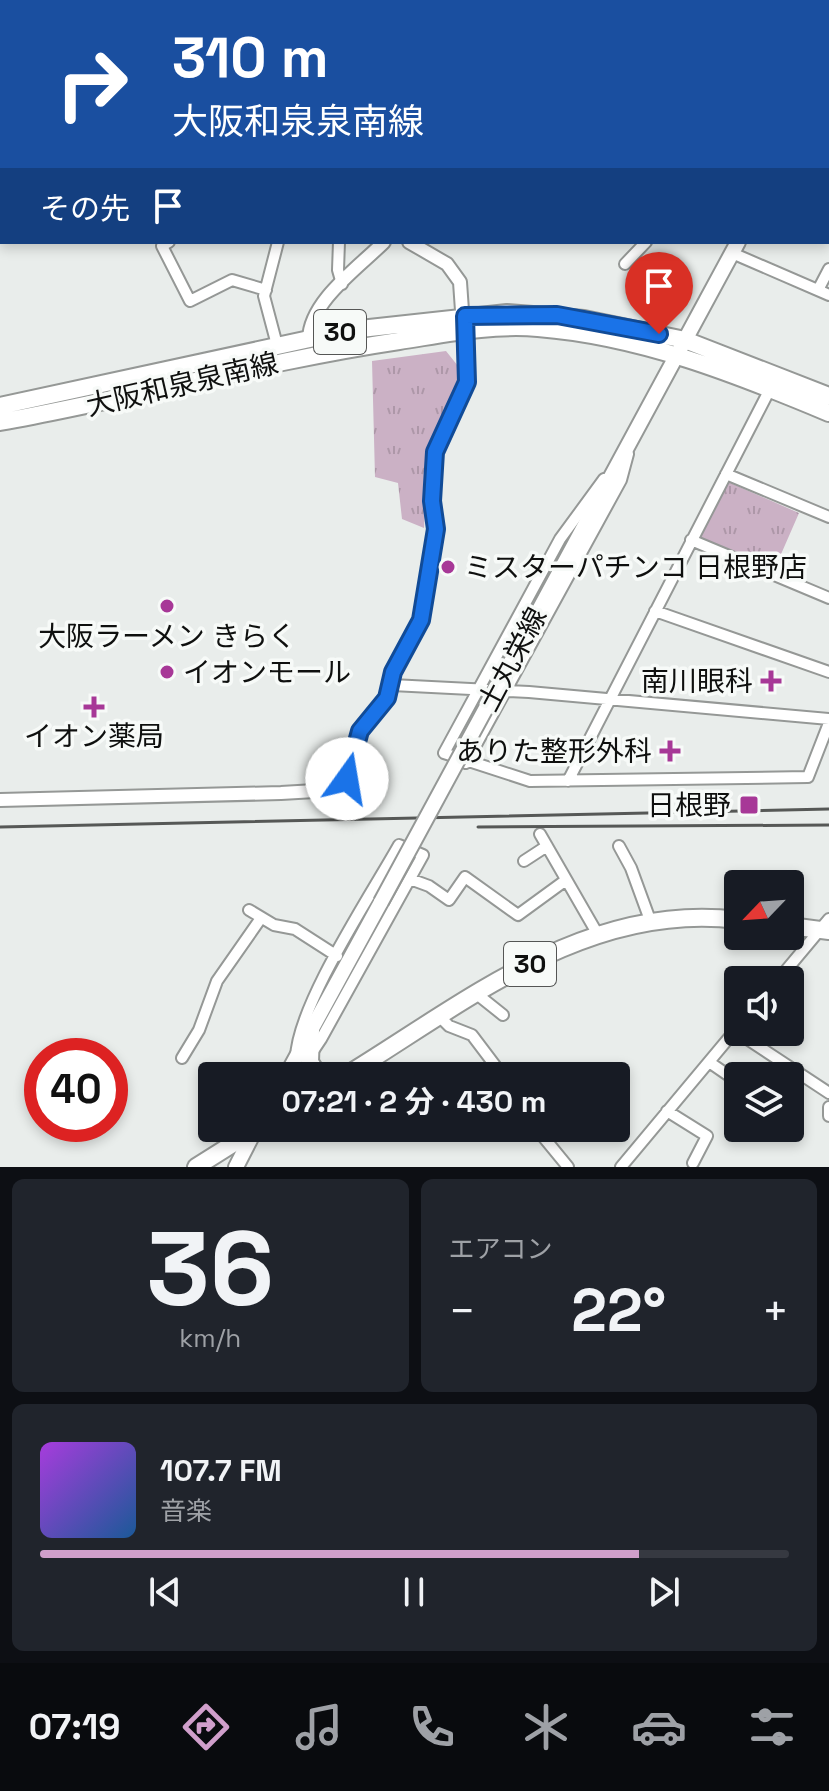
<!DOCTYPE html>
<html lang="ja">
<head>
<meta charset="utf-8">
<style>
  body { margin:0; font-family:"Space Grotesk","Noto Sans JP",sans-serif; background:#20242c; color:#f1f3f6; height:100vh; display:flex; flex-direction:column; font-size:30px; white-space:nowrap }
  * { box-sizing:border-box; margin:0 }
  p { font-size:26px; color:#9ea1a6 }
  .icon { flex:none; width:44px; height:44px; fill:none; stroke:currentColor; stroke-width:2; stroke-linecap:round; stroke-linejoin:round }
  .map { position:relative; height:1167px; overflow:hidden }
  .panel { display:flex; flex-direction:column; gap:12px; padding:12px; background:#0d0f14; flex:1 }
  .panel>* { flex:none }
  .top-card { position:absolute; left:0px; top:0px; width:830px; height:244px; box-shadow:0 4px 12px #0003; background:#1a4fa0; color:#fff; overflow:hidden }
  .needle { width:52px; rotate:245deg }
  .buttons { position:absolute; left:724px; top:870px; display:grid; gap:16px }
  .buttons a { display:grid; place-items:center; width:80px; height:80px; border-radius:8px; background:#171b24; box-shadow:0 4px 12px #0003; font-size:40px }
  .speed { position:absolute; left:24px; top:1038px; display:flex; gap:16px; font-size:40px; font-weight:700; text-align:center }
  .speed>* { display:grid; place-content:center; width:104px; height:104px; border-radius:50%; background:#171b24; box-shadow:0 4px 12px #0003; line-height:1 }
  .speed .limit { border:12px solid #d22; background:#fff; color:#111 }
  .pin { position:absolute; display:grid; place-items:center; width:68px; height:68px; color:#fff; margin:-82px -34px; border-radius:50% 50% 50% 0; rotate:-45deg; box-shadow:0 0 8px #0007 }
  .pin .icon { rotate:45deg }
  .me { position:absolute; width:88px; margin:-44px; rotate:13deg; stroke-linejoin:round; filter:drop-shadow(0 0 6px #0008) }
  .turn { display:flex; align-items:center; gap:28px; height:168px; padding:0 40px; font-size:36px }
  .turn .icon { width:104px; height:104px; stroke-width:2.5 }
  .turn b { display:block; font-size:56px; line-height:68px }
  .then { display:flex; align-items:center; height:76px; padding:0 40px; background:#0003; gap:16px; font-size:30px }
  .big { font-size:60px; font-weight:700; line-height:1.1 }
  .panel .card { flex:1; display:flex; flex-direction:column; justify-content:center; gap:12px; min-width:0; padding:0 28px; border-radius:12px; background:#20242c }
  .panel .dial { align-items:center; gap:0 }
  .dial b { font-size:104px; line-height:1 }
  .song { display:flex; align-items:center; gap:24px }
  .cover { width:96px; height:96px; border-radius:12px; background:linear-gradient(135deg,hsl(280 70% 55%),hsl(210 70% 35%)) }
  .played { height:8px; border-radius:4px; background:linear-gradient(90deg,#d09fcb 80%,#363941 80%) }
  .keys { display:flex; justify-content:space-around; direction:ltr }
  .heat { display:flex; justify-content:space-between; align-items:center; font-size:44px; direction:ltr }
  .panel .tiles { flex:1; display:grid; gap:12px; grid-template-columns:1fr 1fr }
  .card:last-child { grid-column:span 2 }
  .trip { position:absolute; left:198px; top:1062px; width:432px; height:80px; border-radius:8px; background:#171b24; box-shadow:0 4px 12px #0003; font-weight:700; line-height:80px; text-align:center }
  .tab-bar { display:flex; height:128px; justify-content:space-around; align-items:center; background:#090b0e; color:#9ea1a6 }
  .tab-bar .icon { width:56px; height:56px }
  .tab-bar .current { color:#d09fcb }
  .tab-bar b { font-size:36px; color:#f1f3f6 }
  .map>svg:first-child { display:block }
</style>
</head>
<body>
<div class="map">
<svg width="829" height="1167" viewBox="0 0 829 1167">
  <defs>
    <pattern id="grass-tufts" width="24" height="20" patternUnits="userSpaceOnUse" patternTransform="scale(2)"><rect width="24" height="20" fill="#cbb1c5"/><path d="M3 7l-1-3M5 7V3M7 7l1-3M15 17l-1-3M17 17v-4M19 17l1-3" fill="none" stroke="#ad97a8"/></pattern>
  </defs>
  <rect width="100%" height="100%" fill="#e9edeb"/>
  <path fill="url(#grass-tufts)" d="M446,351l12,15v32l-17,21 -13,37 -4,72 -22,-9 -4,-36 -23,-6 -3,-116z
    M728,482l71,31 -24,55 -76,-31z"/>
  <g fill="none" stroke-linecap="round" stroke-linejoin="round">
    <defs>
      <path id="minor" d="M467,0l4,2
        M344,2v-2
        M169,242l-7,4 28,55 42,-21 34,10
        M339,242l-1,28 4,14
        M732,253l97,42
        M625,264l21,-22
        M818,290l11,-21
        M277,345l-13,-49 14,-54
        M726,474l103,43
        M604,479l-44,60 -116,214 86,28 278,-4 21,-54
        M691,540l138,58
        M655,611l174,61
        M392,685l137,7 300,27
        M466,763l155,-283 7,-26
        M568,781l202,-392
        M540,834l57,99
        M399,845l24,10 -102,184 -10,15 -15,4c1,-52 75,-163 103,-213z
        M619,846l12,22 19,52
        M524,861l23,-15
        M410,879l19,7 20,14 16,-23 53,38 48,-35
        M249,910l25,15 21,4 42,27
        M778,980l51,-61
        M478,995l25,20
        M441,1018l8,8 23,9 31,41
        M735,1031l94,62
        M182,1058l17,-28 18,-49 44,-63
        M709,1062l29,20
        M829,1107v9
        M667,1111l40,25 -14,27
        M423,1128l9,6
        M536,1128l32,39
        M621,1167l117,-140"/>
      <path id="tertiary" d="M828,60h1
        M309,339c1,-38 49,-71 75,-97
        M0,800l281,-7 51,-3 10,-4 18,-55 27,-33 6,-26 28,-52 15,-91 -4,-28 3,-49 32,-70 -7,-100 -13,-18 -38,-22"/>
      <path id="secondary" d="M828,77l1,-2
        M513,658l225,-416
        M286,1076l95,-174
        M236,1167l20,-39"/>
      <path id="primary" d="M0,406l351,-76 156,-17 77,6 101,21 144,56
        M0,422c134,-24 265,-61 399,-81 46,-7 93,-17 139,-13 102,8 198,46 291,85
        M790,926l39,5
        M311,1030l-1,32 9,14
        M345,1076c121,-74 243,-175 393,-156
        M196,1167l62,-39"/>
    </defs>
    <use href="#minor" stroke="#959896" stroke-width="14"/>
    <use href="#tertiary" stroke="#959896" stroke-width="16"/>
    <use href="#secondary" stroke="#959896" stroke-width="18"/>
    <use href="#primary" stroke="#959896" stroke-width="20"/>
    <use href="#minor" stroke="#fff" stroke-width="10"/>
    <use href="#tertiary" stroke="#fff" stroke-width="12"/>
    <use href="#secondary" stroke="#fff" stroke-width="14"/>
    <use href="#primary" stroke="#fff" stroke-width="16"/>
    <path stroke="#565856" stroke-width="3" d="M0,827l829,-18
      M478,827l351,-2"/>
    <defs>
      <path id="secondary-bridge" d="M381,902l132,-244"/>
    </defs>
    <use href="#secondary-bridge" stroke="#959896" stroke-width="18" stroke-linecap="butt"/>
    <use href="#secondary-bridge" stroke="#fff" stroke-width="14"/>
  </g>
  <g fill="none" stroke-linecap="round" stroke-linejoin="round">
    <defs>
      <path id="route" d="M347,779l13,-48 27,-33 6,-26 28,-52 15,-91 -4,-28 3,-49 32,-70 -2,-66 92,-1 102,19"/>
    </defs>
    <use href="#route" stroke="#114b97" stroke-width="20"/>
    <use href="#route" stroke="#1a73e8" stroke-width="14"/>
  </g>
  <g fill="#a73897" stroke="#f7faf8" stroke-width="3">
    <circle cx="448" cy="567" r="8"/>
    <circle cx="167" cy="606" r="8"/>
    <circle cx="167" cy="672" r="8"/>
    <path d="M767 669h8v8h8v8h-8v8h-8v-8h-8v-8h8z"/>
    <path d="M90 695h8v8h8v8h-8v8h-8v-8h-8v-8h8z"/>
    <path d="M666 739h8v8h8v8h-8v8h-8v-8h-8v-8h8z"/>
    <rect x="739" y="795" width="20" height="20" rx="4"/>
  </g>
  <g text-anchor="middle" stroke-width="7" stroke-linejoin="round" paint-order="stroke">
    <g fill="#f7faf8" stroke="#555655" stroke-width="2">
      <rect x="314" y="310" width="52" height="44" rx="6"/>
      <rect x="504" y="942" width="52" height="44" rx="6"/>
    </g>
    <g font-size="26" font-weight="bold" fill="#0f100f">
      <text x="340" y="341">30</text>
      <text x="530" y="973">30</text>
    </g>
    <g font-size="28" fill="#0f100f" stroke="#f7faf8">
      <text transform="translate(182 384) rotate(-13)" y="10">大阪和泉泉南線</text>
      <text transform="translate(512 659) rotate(-62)" y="10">土丸栄線</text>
    </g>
    <g font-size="28" fill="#0f100f" stroke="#f7faf8" text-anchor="end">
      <text x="464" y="577" text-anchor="start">ミスターパチンコ 日根野店</text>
      <text x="167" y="646" text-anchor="middle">大阪ラーメン きらく</text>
      <text x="183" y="682" text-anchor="start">イオンモール</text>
      <text x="753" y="691">南川眼科</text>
      <text x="94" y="746" text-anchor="middle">イオン薬局</text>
      <text x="652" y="761">ありた整形外科</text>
      <text x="731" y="815">日根野</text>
    </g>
  </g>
</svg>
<div class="buttons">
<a><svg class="needle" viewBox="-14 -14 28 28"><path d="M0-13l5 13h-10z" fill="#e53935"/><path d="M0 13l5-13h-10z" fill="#9ea1a6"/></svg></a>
<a><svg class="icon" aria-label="sound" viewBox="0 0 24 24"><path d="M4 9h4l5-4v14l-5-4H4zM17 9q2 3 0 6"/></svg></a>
<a><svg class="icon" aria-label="layers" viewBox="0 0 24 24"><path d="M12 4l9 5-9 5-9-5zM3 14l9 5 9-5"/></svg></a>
</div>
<div class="speed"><div class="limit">40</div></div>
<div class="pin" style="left:659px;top:334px;background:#d93025"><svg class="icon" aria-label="arrive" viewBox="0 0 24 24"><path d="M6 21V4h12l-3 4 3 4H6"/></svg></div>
<svg class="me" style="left:347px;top:779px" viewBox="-20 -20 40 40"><circle r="19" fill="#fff"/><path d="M0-13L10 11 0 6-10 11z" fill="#1a73e8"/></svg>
<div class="trip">07:21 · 2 分 · 430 m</div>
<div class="top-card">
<div class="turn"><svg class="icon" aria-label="right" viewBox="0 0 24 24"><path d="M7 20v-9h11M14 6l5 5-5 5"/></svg><div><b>310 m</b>大阪和泉泉南線</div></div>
<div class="then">その先<svg class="icon" aria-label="arrive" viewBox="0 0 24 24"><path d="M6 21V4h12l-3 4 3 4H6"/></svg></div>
</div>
</div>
<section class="panel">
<div class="tiles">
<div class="card dial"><b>36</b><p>km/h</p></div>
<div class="card"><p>エアコン</p>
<div class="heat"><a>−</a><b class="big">22°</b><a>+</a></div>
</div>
<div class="card">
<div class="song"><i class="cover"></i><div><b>107.7 FM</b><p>音楽</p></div></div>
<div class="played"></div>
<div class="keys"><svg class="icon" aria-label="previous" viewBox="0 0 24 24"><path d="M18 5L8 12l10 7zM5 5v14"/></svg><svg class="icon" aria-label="pause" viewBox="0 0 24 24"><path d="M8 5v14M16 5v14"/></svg><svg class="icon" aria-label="next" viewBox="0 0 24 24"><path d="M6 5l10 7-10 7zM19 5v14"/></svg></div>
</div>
</div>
</section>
<nav class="tab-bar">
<b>07:19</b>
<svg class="icon current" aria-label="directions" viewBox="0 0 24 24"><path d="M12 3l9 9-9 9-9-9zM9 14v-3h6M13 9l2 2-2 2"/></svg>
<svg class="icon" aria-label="music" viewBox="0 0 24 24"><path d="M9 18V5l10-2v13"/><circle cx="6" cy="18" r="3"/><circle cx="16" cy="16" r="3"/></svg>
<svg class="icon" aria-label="phone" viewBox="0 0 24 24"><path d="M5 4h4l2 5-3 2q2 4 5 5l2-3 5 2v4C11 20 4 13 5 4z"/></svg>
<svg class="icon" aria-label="climate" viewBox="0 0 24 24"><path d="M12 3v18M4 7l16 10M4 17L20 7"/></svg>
<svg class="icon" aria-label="car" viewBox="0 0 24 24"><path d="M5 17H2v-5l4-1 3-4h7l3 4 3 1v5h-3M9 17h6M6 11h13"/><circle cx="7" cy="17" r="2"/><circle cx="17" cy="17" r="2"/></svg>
<svg class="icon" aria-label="filters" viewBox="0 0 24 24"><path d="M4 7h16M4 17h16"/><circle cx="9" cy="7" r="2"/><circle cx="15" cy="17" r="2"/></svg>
</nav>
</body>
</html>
